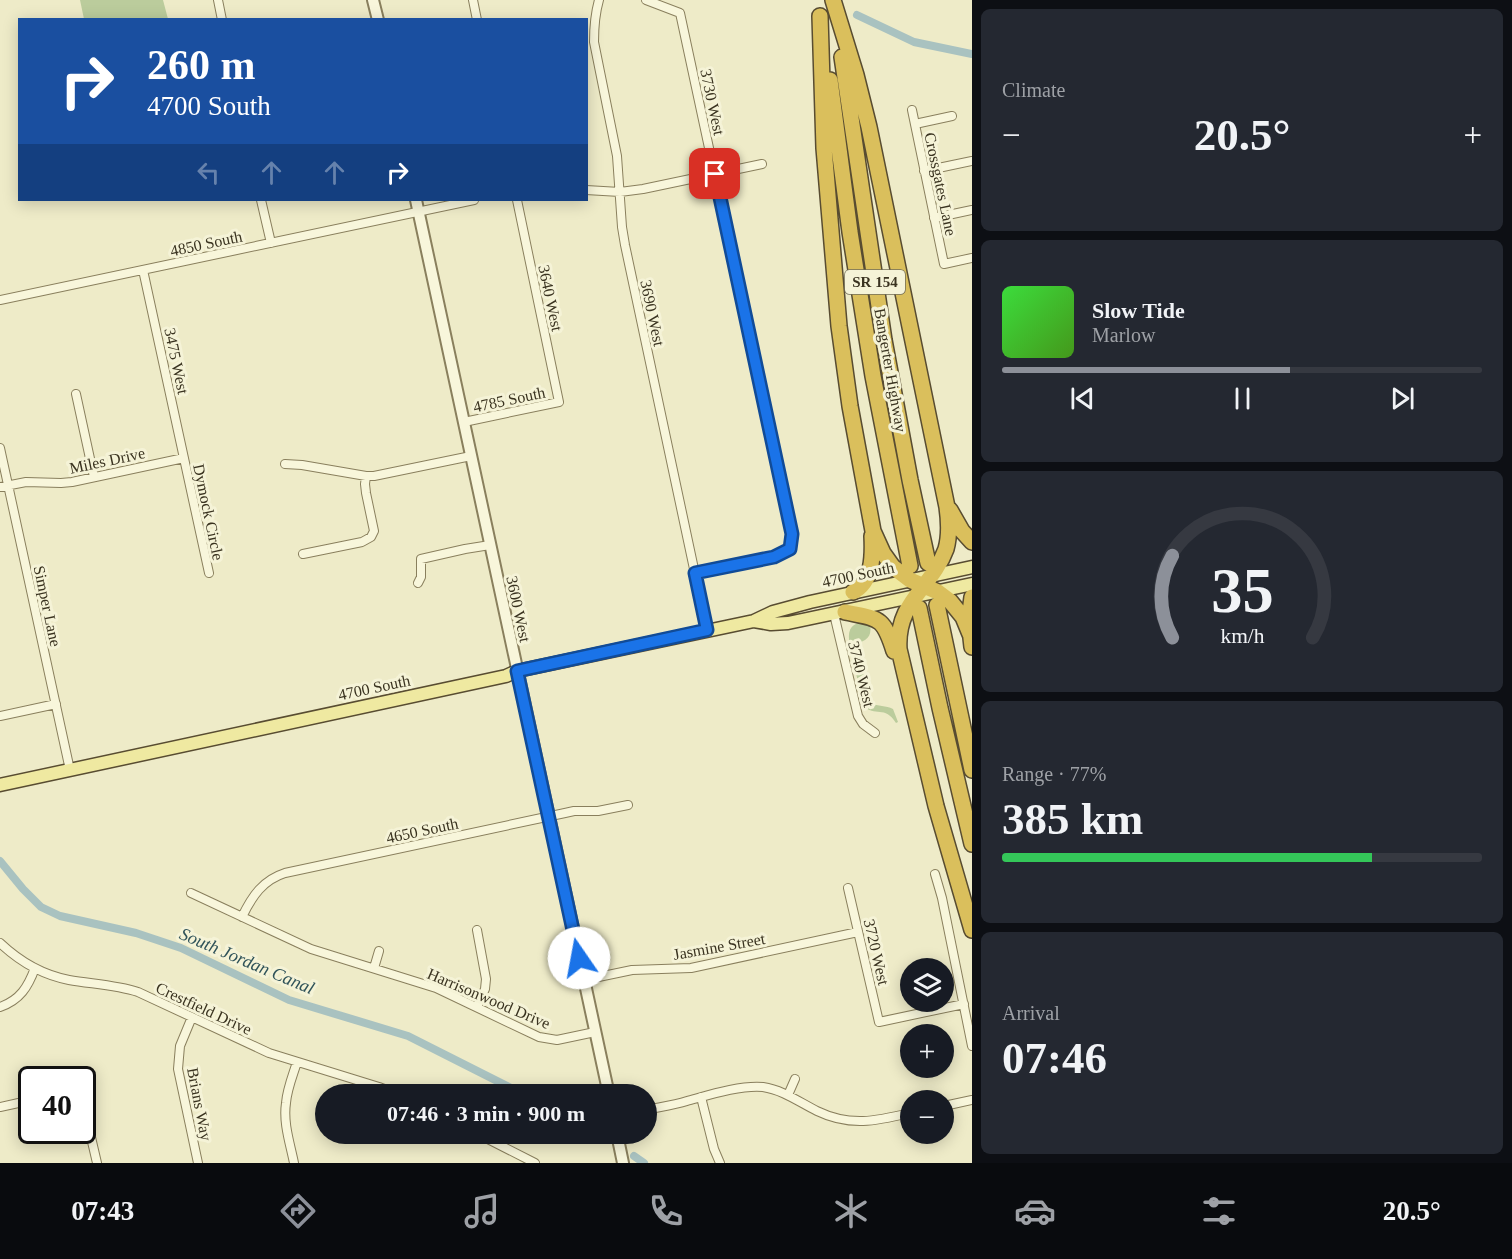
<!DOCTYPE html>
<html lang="en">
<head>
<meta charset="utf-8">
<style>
  body { margin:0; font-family:"Times New Roman",serif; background:#242831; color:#f1f3f6; height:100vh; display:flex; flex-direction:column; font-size:22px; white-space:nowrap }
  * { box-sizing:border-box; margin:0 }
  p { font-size:20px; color:#9ea1a6 }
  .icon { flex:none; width:33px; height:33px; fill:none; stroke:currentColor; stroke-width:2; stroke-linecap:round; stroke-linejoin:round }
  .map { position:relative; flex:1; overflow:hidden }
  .sheet { display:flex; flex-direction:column; gap:9px; padding:9px; background:#0d0f14; width:540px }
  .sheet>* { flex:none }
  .hud { position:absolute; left:18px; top:18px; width:570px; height:183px; border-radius:0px; box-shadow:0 3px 15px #0003; background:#1a4fa0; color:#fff; overflow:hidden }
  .buttons { position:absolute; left:900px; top:958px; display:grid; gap:12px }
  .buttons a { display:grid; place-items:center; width:54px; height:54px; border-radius:50%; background:#171b24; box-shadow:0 3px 15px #0003; font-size:30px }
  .speed { position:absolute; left:18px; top:1066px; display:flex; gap:12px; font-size:30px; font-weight:700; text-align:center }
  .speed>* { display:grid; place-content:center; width:78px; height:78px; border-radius:50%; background:#171b24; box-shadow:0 3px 15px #0003; line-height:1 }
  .speed .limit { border:3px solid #111; border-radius:9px; background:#fff; color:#111 }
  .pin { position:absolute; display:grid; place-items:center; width:51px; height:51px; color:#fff; margin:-26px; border-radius:12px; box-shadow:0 3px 9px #0006 }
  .me { position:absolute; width:66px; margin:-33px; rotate:348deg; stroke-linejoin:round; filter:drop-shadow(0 0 4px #0008) }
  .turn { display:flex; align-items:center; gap:21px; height:126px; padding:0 30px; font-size:27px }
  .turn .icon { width:78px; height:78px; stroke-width:2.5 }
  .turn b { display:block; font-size:42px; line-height:51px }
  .lanes { display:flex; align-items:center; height:57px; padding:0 30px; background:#0003; justify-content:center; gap:30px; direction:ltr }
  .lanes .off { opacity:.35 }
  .big { font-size:45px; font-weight:600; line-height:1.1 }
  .sheet .tile { flex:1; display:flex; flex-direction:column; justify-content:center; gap:9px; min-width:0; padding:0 21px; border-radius:9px; background:#242831 }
  .sheet .dial { align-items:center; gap:0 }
  .dial svg { height:156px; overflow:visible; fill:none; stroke:#363941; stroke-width:7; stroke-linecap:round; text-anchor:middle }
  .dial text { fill:#f1f3f6; stroke:none }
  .song { display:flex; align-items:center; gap:18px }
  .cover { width:72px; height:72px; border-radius:9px; background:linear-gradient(135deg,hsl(120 70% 55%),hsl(100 70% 35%)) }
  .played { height:6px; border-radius:3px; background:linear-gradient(90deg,#8c9099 60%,#363941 60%) }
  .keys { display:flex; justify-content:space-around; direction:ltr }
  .heat { display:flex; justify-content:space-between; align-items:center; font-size:33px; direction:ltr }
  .charge { height:9px; border-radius:4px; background:linear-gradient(90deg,#34c759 77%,#363941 0) }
  .trip { position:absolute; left:315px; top:1084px; width:342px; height:60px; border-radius:30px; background:#171b24; box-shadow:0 3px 15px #0003; font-weight:600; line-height:60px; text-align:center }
  .tabs { display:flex; height:96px; justify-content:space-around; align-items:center; background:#090b0e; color:#9ea1a6 }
  .tabs .icon { width:42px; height:42px }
  .tabs .active { color:#8c9099 }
  .tabs b { font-size:27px; color:#f1f3f6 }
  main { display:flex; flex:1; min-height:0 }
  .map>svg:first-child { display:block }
</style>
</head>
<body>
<main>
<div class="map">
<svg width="972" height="1163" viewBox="0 0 972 1163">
  <rect width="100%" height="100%" fill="#eeebc8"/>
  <path fill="#bbcc9c" d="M80,0h83l5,19h-84z
    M869,620c5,19 -3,21 -19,25 -4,-18 3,-22 19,-25z
    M860,651l11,52c7,4 15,2 22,6l5,13 -2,1c-11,-18 -21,-6 -33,-17l-11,-52z"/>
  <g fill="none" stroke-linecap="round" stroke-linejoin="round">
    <path stroke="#a9c2c0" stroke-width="8" d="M857,15l57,27 58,12
      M0,861l23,28 18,18 19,9 76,17 45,15 108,52 119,36 117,59
      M634,1156l10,7"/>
    <defs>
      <path id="minor" d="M218,0l4,20
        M473,0l4,20
        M599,0c-4,14 -5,27 -5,42l23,114 5,71 3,18 82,385
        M646,0l34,13 112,521 -2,15 -16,8 -79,16
        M912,110l32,154 28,-6
        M915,124l37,-8
        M924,171l48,-10
        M586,190l34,2 23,-3 119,-25
        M261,200l10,43
        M934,218l38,-8
        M143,270l66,303
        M0,300l474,-100
        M76,394l18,83
        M464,422l95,-20 -42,-202
        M0,448l70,322
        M285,464l17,1 64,11h8l97,-20
        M0,487l26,-5 35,1 11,-1 112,-24
        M303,554l59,-12 9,-5 3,-6 -8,-38 -1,-9 1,-8
        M418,583l3,-6v-18l44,-10 25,-4
        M834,614l24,102 5,8 12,9
        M0,716l56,-12
        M935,874l7,24 30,148
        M848,888l31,134 85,-18
        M191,893l120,56 125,39 103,49 18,3 38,-8
        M242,917c10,-21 21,-37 43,-44l280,-60 9,-2h24l30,-6
        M0,943c19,18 43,32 69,37 23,4 47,5 69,12l131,61 110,34 21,8
        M374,968l5,-17
        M584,980l48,-10 59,-2 167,-36
        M0,1007c20,-7 28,-20 35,-39
        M477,1007l8,-18 1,-10 -9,-49
        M192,1017l-12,29 -2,23 20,94
        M788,1095l7,-16
        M701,1097l13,52 6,14
        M82,1099l15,64
        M944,1106l28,-6
        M0,1107l32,-7
        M646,1110c14,-3 28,-5 41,-9 22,-6 53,-16 76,-14 20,3 36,15 54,24 33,16 59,10 93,2
        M478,1134l57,29
        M294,1163c-4,-20 -11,-40 -8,-60 1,-14 7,-28 11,-41"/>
      <path id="tertiary" d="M373,0l5,20
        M416,200l193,895
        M617,1134l6,29"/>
      <path id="primary" d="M754,621l17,3 17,-1 184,-39
        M0,785l506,-109 11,-5 237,-50 19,-9 37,-10 162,-35"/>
      <path id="motorway" d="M833,0l23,75 13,52 78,380c2,14 3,28 -1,42 -14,39 -50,52 -47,100l37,157 36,124
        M820,16l4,132 15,178 11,80 23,125 10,22 10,14 17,13 28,12 12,9 13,16 7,17
        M842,57l42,283 26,140 18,83
        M830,80l20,152 23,144 37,190
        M950,510l12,21 10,11
        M853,592c20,-10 20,-36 19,-56
        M972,597l-3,23 3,27
        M937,605l35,165
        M919,608l21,100 32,136
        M845,612c34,7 38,4 49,39"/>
    </defs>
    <use href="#minor" stroke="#897f5d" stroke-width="10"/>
    <use href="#tertiary" stroke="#897f5d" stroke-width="14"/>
    <use href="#primary" stroke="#584c31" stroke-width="15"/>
    <use href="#motorway" stroke="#584c31" stroke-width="18"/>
    <use href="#minor" stroke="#f8f6db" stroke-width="8"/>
    <use href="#tertiary" stroke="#f8f6db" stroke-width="10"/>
    <use href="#primary" stroke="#efe9a1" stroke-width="12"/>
    <use href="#motorway" stroke="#dabf5c" stroke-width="15"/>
  </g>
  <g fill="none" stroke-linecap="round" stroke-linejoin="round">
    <defs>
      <path id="route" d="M579,958l-62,-287 190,-41 -12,-57 79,-16 16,-8 2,-15 -77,-360"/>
    </defs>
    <use href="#route" stroke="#114b97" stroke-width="15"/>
    <use href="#route" stroke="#1a73e8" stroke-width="10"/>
  </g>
  <g text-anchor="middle" stroke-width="6" stroke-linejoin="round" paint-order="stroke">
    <rect fill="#f5f3d7" stroke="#726d57" stroke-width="1.5" x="845" y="270" width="60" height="24" rx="4.5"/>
    <g font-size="15" font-weight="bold" fill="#3a3320">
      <text x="875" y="287">SR 154</text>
    </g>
    <g font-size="16" fill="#3a3320" stroke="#f5f3d7">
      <text transform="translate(713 102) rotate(78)" y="6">3730 West</text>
      <text transform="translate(941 184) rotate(78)" y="6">Crossgates Lane</text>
      <text transform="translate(206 243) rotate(-12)" y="6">4850 South</text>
      <text transform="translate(551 298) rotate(78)" y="6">3640 West</text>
      <text transform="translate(653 313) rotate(78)" y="6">3690 West</text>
      <text transform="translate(177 361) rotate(78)" y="6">3475 West</text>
      <text transform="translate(891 370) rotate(80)" y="6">Bangerter Highway</text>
      <text transform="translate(509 399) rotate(-12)" y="6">4785 South</text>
      <text transform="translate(107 460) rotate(-12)" y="6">Miles Drive</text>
      <text transform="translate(209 512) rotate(78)" y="6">Dymock Circle</text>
      <text transform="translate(858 574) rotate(-12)" y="6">4700 South</text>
      <text transform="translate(48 606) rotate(78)" y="6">Simper Lane</text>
      <text transform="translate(519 609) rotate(78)" y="6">3600 West</text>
      <text transform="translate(862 674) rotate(76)" y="6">3740 West</text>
      <text transform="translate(374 687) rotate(-12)" y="6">4700 South</text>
      <text transform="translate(422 830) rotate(-12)" y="6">4650 South</text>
      <text transform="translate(719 946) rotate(-10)" y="6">Jasmine Street</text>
      <text transform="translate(877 952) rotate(77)" y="6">3720 West</text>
      <text transform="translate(489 998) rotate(23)" y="6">Harrisonwood Drive</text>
      <text transform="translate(204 1008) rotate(25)" y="6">Crestfield Drive</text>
      <text transform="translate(200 1104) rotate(79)" y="6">Brians Way</text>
    </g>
    <g font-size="18" font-style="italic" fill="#305359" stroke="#f5f3d7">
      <text transform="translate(247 961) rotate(23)" y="6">South Jordan Canal</text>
    </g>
  </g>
</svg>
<div class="buttons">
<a><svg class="icon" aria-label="layers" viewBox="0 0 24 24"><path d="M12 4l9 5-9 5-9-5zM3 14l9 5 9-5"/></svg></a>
<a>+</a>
<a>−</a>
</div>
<div class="speed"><div class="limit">40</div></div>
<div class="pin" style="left:715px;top:174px;background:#d93025"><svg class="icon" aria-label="arrive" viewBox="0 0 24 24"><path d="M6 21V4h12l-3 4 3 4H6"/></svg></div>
<svg class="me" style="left:579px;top:958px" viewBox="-20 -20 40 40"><circle r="19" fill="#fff"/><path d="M0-13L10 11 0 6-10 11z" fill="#1a73e8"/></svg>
<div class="trip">07:46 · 3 min · 900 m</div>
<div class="hud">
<div class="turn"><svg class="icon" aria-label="right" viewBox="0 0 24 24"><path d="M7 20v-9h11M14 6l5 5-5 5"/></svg><div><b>260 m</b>4700 South</div></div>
<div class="lanes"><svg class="icon off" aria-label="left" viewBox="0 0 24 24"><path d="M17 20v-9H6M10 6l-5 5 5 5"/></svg><svg class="icon off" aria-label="ahead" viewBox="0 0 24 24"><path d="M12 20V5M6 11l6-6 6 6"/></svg><svg class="icon off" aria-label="ahead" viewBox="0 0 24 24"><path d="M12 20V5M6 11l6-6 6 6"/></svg><svg class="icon" aria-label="right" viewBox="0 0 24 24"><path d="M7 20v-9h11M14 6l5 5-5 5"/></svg></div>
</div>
</div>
<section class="sheet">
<div class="tile"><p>Climate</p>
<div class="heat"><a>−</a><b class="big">20.5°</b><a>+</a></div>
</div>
<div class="tile">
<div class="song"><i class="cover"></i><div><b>Slow Tide</b><p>Marlow</p></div></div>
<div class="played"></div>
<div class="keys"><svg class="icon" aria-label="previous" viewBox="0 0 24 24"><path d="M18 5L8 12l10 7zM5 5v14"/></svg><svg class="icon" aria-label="pause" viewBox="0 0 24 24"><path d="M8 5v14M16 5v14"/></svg><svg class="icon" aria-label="next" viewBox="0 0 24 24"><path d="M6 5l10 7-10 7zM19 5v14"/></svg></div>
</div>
<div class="tile dial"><svg viewBox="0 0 100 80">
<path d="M14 69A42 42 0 1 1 86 69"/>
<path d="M14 69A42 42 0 0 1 14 27" stroke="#8c9099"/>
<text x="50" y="56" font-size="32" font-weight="700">35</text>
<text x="50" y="72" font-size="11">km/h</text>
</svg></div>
<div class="tile"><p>Range · 77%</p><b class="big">385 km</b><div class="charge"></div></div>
<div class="tile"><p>Arrival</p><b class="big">07:46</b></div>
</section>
</main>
<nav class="tabs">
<b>07:43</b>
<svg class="icon active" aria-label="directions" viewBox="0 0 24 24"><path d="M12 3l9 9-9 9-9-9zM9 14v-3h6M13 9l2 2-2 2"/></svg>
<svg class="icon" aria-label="music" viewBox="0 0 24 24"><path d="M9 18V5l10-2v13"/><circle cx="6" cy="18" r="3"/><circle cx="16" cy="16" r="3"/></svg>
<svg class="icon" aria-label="phone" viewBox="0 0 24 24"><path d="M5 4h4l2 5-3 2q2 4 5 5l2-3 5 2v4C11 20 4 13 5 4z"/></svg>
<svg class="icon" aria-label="climate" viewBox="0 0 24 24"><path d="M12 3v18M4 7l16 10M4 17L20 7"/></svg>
<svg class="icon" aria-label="car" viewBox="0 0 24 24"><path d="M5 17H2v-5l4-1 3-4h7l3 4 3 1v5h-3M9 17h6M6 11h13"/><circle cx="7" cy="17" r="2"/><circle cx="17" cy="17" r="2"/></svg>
<svg class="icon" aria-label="filters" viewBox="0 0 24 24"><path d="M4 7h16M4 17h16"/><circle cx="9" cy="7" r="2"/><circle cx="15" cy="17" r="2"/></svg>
<b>20.5°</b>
</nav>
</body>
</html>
